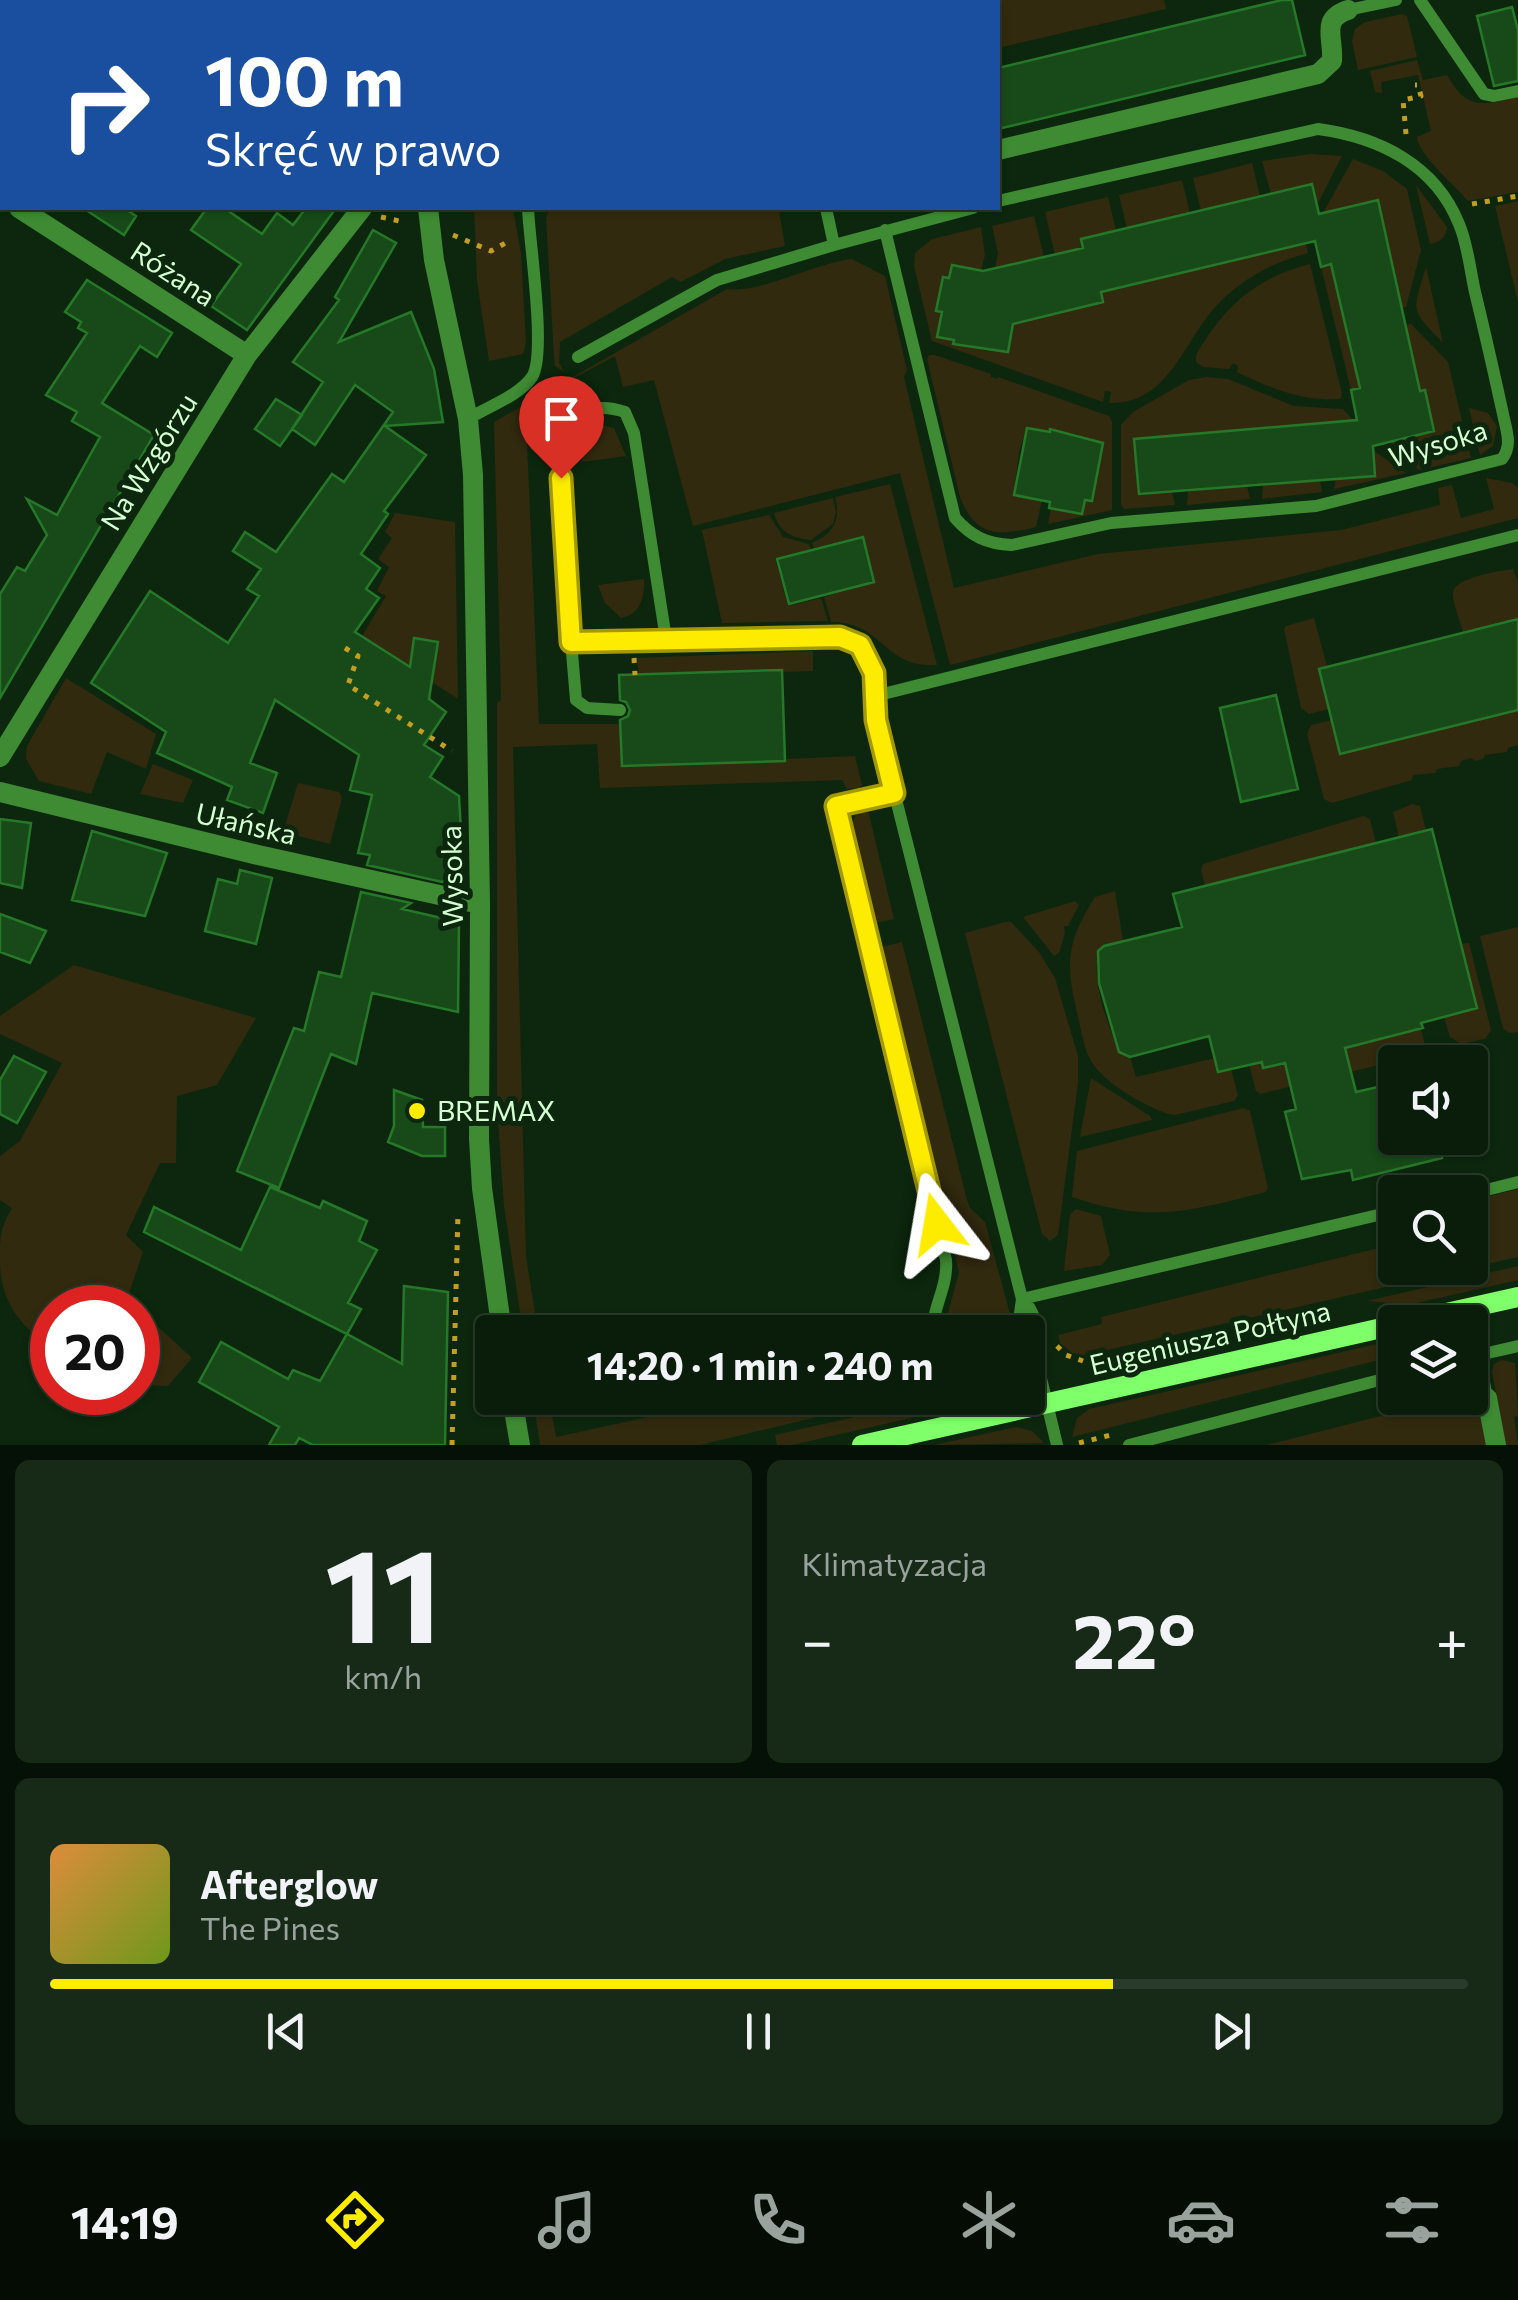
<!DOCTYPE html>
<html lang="pl">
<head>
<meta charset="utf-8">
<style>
  body { margin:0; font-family:Commissioner,sans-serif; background:#172a18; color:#f1f3f6; height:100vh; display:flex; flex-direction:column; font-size:38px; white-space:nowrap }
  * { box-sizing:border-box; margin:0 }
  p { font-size:32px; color:#99a29c }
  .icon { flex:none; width:55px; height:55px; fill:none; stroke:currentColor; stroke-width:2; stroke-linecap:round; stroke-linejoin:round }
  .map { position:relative; height:1445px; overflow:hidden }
  .details { display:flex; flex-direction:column; gap:15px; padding:15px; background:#051006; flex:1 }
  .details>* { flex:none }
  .top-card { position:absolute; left:0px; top:0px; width:1000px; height:210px; box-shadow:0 2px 8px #0004,0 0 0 2px #293b2b; background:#1a4fa0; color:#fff; overflow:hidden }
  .buttons { position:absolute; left:1378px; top:1045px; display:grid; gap:20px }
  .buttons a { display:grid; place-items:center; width:110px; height:110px; border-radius:10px; background:#091d0a; box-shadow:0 2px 8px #0004,0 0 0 2px #293b2b; font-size:50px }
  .speed { position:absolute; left:30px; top:1285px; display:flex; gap:20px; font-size:50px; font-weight:700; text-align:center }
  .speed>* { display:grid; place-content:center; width:130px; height:130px; border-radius:50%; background:#091d0a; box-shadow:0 2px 8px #0004,0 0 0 2px #293b2b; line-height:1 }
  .speed .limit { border:15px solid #d22; background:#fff; color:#111 }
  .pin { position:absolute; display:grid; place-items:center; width:85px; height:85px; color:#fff; margin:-102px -42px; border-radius:50% 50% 50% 0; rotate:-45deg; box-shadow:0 0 10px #0007 }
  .pin .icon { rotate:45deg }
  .me { position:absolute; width:110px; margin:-55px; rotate:346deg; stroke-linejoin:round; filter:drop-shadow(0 0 8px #0008) }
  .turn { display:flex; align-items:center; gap:35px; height:210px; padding:0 40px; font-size:45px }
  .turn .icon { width:130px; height:130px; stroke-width:2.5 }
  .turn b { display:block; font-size:70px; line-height:85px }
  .big { font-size:75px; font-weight:700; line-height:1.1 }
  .details .card { flex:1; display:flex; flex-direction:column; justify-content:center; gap:15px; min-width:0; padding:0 35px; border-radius:15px; background:#172a18 }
  .details .dial { align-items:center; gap:0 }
  .dial b { font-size:130px; line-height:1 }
  .song { display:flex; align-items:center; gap:30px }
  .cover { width:120px; height:120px; border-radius:15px; background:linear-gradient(135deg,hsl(30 70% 55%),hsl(80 70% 35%)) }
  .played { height:10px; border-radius:5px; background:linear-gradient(90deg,#fdec00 75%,#293b2b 75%) }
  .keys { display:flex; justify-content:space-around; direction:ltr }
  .heat { display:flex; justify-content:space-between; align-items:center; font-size:55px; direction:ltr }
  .details .tiles { flex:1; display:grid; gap:15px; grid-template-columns:1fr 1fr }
  .card:last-child { grid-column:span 2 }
  .trip { position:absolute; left:475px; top:1315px; width:570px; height:100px; border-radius:10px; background:#091d0a; box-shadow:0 2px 8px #0004,0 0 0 2px #293b2b; font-weight:700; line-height:100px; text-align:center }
  .tabs { display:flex; height:160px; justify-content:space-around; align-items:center; background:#040c04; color:#99a29c }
  .tabs .icon { width:70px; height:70px }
  .tabs .active { color:#fdec00 }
  .tabs b { font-size:45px; color:#f1f3f6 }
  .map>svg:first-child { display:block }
</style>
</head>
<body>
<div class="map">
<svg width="1518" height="1445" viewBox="0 0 1518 1445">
  <rect width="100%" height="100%" fill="#0c270d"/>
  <path fill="#312a0f" d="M985,0h179l2,9 -168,39v-46h-14z
    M1402,14l5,2 10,41 -59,13 -6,-29 3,-12 10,-7z
    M1417,60l6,20 24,-5c20,36 36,30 71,22v95l-50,9c-13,-16 -50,-46 -51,-64l14,-6 -13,-56 -37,7 1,11 -7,-1 -5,-21z
    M1310,154l32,2 -25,49 -5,-21 -41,10 -9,-33z
    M1353,159l30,12 24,18 14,61 -15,57 -5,1 -23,-108 -55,13z
    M1252,163l8,33 -59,15 -8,-33z
    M1182,180l8,33 -63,15 -8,-33z
    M1416,185l31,42c-1,11 -7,15 -17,17z
    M1108,197l8,33 -35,8 2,10 -28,7 -10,-43z
    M1518,201v101l-23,-96z
    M474,208h39l8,46 5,88 -3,12 -34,7 -12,-80z
    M550,208h243l-14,3 6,35 -60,13 -44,23 -9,-5 -112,65 -1,21 5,9 -9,-6 -1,-9 -8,-140z
    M1034,216l10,41 -51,21 5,-25 -6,-27z
    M981,227l4,28 -4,16 -39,6 -6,34 6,1 -5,25 50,14 2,-3 19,3 9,-47 4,18 42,-10 18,-8 1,3 20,-4 -1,-11 205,-48 2,9c-34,9 -63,24 -88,49 -36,35 -49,103 -111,101l2,-11 -6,-1 -2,11 -171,-61 -18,-75 1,-13 17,-14z
    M852,259l33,17 22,94 -3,7 50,211 144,-34 243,-24 99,-25 -2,-17 14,-3 9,33 33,-9 -8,-31 26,5 6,5v30l-568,147 -50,-192 -207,53 -39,-146 -31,7 -8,-31 -56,30 8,25 -41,7 13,306h82l2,42 232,-10 7,29 -3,3 -12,1 -5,-9 -242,8 -3,-44 -84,3 13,509 12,76h-15l-19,-126 -7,-99v-404l4,-3 -7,-278 233,-133c32,5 88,-26 125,-30z
    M1310,264l32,130 -2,5c-38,3 -70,-11 -103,-27l1,-6 -5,-3 -4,6 -26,-2 -7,-5c-1,-10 3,-12 8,-20 27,-42 58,-66 106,-78z
    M1331,264l29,124 -9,2 -30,-123z
    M1426,267l17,76c-33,-34 -31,-30 -17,-76z
    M1411,324l37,38 23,96 -51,12 -39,-26 53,-13 -9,-40 -9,1 -11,-67z
    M929,355h6l56,19v3l6,2 1,-2 111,39 3,6v88l-64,14 3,-16 31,6 3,-14 7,1 6,-33 -21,-34 -50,-6 -8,24 -5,42 28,6 -6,27c-37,9 -60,11 -76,-30l-33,-138z
    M1206,377l22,2 66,27 49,3 11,12 -219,18 4,55 33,-2 3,13 -51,4 -3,-4v-80l12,-13 56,-32z
    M1469,408l19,5 9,13 -4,20 -13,9z
    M597,424l17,4 12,28 -44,6c2,-14 2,-29 15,-38z
    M1373,450l33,23 -72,16 2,-10 39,-3z
    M1320,480l2,12 -60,7 1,-15z
    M890,484l47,181c-55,3 -53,-43 -106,-43l-7,-25 51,-15 -12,-46 -49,12 -2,-5c22,-10 29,-23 23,-46z
    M1247,486l3,13 -63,6 1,-14z
    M833,498l3,14 -3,12 -22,16c-19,-2 -32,-8 -37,-27z
    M395,513l60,9 3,177 -96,-63 24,-40 -9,-5 12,-24 -11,-8 14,-21 -7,-6z
    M769,515l14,22 26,7 2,5 -36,9 13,48 33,-8 7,23 -106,2 -20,-93z
    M1513,569l5,13v37l-55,14c-2,-11 -11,-30 -10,-41 3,-15 47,-21 60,-23z
    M644,579c1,18 -4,36 -23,39l-16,-15 -7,-18z
    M1314,618l13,48 -8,3 10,40 -20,5 -8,-6 -17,-79 2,-3z
    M813,651v20l-31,1 -1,-2 -142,4 -2,-16z
    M66,678l90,56 -10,35 -39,-17 -16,42 -52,-13 -13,-22 1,-13z
    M1518,710v35l-10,3 -1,4 -22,3 -2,4 -8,2 -4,-3 -10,3 -2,5 -22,3 -2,4 -22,2 -1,5 -80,23 -8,-4 -17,-65 4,-9 21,-5 9,34z
    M153,764l40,16 -10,23 -43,-9z
    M298,783l41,9 3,6 -12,46 -47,-12z
    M1412,804l8,2 6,24 -27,7 -6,-25z
    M868,810l26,109 -18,4 -24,-101 5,-9z
    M1363,816l7,3 6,24 -171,43 -4,-16 2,-6z
    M1115,891l8,50 -23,8c-11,30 8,74 19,103l11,5 6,20 79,-19 3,14 13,-3 7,26 -4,6 -59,14 -7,-1c-26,-10 -62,-29 -77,-53 -7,-12 -10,-31 -13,-45 -13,-52 -12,-73 17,-119z
    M1075,901l4,4 -11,21h-4l1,7 -6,20 -5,3 -31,-39z
    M1005,922h6l28,30 16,26 23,78v27l-20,152 -8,6 -8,-7 -77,-301z
    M1518,927v105l-9,1 -6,-5 -23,-92z
    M902,942l65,258 3,8 15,14 30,110h-72l16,-60 -77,-325z
    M1469,943l22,87 -6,9 -24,5 -11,-7 -6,-20 33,-9 -16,-64z
    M74,965l182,53 -39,67 -40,11 -1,67h-16l-34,72 17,17 -14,41 26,31 37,34 -24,28 -30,-1v-77h-86v42c-32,-26 -52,-47 -52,-90 0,-24 0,-31 12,-52l-12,-8v-44l20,-15 42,-78 -62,-29v-18z
    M1421,1029l4,16 -5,10 -160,39 -4,-3 -7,-26 13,-3 2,6z
    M1091,1078l59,38 2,4 -72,17z
    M1243,1108l7,3 18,77 -2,4c-77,19 -116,32 -194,5l5,-46z
    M1518,1189v68l-433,98 -13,-2 -12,-10 -2,-8 44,-11 -1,-7 294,-73v24h75v-67z
    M1076,1209l25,7 9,39 -8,10 -38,6 6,-57z
    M1518,1266v14l-110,25 -41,-4z
    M1395,1340v16l-323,81 5,-19 12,-9z
    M1502,1360l13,3 3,53 -4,1 4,28h-12l-14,-73 2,-8z
    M1470,1372l8,22 -6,1 3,18 6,3 5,29h-219l184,-47h19z
    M533,1398h16l7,39 179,-39h162l-197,47h-160z
    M929,1400l-8,11 -10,7 -119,27h-15l-2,-10z
    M1016,1427l16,4 12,12 -110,2z"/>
  <path fill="#174a18" stroke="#267829" stroke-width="2.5" d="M1282,0h10l13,55 -307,74v-61z
    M1512,7l6,23v51l-24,5 -17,-70z
    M1312,184l7,30 59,-14 42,191 5,-1 9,41 -61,15 2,30 -236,18 -5,-55 223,-19 -6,-30 9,-2 -29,-124 -10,3 -6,-26 -214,51 2,10 -90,22 -5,28 -55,-8 1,-4 -17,-3 5,-25 -6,-1 7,-34 6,1 3,-13 31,6 100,-23 -2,-9z
    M83,208h41l12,8 -12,19z
    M207,208h17l38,26 15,-21 16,12 13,-17h30l-89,122 -36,-24 30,-42 -50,-34z
    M373,230l23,13 -57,99 72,-30 23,57 9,53 -58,4 41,29 -42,56 4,3 -27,40 19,14 -14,21 13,9 -24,34 55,35 4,-29 24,4 -9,57 17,13 -22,33 19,12 -13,20 29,19 2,36 -1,38 -18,12 -75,-17 3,-10 -12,-2 14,-58 -22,-5 9,-35 -84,-55 -25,63 27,10 -14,40 -36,-13 5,-13 -75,-34 9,-21 -75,-49 59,-92 78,52 31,-47 -12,-7 14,-20 -28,-18 12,-19 31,20 56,-78 12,8 49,-70 -38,-27 -40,60 -23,-16 31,-47 -30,-20 46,-62 -4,-3z
    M87,280l85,53 -15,24 -17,-11 -38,57 52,32 -154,263v-104l17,-27 8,4 22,-36 -20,-36 30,16 43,-78 -28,-16 5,-9 -31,-17 41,-62 -9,-5 3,-6 -16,-10z
    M276,399l26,16 -22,31 -25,-17z
    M1027,428l23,4v-3l53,14 -11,58 -7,-1 -3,14 -33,-6 1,-6 -36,-7z
    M863,537l11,45 -85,22 -12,-45z
    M1518,619v91l-178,44 -21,-85z
    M782,670l3,91 -163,5 -2,-46 8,-4 2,-6 -4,-8 -6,-2 -1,-25z
    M1276,695l22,94 -57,13 -21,-94z
    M0,819l31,4 -9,65 -22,-5z
    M1432,829l45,179 -56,15 2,5 -78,20 11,44 39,-9v55h43l4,20 -89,22 -2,-10 -49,9 -17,-67 11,-3 -11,-46 -22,5 -1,-6 -44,10 -9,-36 -79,21 -11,-5 -20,-69 -1,-32 6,-5 78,-19 -9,-33z
    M92,831l75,22 -22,63 -73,-16z
    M240,870l32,8 -16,66 -51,-13 13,-52 19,5z
    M361,892l50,11 -9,6 57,13 -1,90 -86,-19 -16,71 -25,-10 -52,134 -42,-17 57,-143 10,3 15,-59 22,5z
    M0,914l46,17 -16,32 -30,-11z
    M14,1056l32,16 -29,51 -17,-9v-34z
    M394,1090l28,10 1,27h22v29h-23l-34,-14 6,-16z
    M270,1187l50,21 3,-7 44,20 -8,20 18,9 -29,53 13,6 -14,25 -203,-102 10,-25 87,43z
    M404,1286l44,6 -3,153h-132l-14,-7 -4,7h-26l10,-18 -80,-45 22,-40 67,37 5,-9 27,11 27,-47 55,30z"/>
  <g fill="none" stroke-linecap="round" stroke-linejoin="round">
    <path stroke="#c39e22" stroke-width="5" stroke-dasharray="5 8" stroke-linecap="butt" d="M231,2l4,-2
      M589,2l2,-2
      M1406,134l-3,-34 18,-4 -3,-11h-3
      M1472,204l46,-8
      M381,217l23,5
      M453,235l38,16 20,-11
      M345,648l13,8 -10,29 104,66
      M634,658l1,17
      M1057,1346l9,9 17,6
      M1079,1443l32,-8
      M452,1445l6,-232"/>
    <path stroke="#3e8b33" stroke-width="12" d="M642,0l5,2
      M1420,0l64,94 10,2 24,-5
      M970,2l1,-2
      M1348,10l48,-10
      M826,208l8,37 139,-37
      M885,230l70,288c16,18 31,26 57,27l99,-22 205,-17 186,-47c11,-14 4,-29 1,-45 -9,-41 -18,-81 -28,-122 -5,-22 -7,-47 -16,-68 -24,-60 -81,-87 -141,-95l-320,72
      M578,357l139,-77 117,-35
      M468,419c19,-12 51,-23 64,-42 15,-23 -3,-137 -4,-169
      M666,639l-32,-206 -9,-21c-30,-10 -54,-1 -66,30l12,199 269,-4 20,8 14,28 2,47 146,579 -2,14 5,19
      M571,641l5,59 11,8 33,2
      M875,696l643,-161
      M895,793l-59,14 110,453c2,27 -13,46 -14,72
      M1470,1194l48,-12
      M1022,1299l373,-88
      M1022,1299c13,12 15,25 10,42l25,104
      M1470,1308l17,90
      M1470,1357l48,-11
      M944,1398l6,26
      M1129,1445l266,-69"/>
    <path stroke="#3e8b33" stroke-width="20" d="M364,0l1,2
      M529,2l1,-2
      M998,150l320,-76 14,-13c2,-23 -12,-42 16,-51
      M0,196l2,1
      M19,208l228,147
      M428,208l6,52 34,159 5,56 7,429 -1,235 3,49 20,144
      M0,757l247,-402 115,-147
      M0,792l258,63 222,49
      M512,1398l8,47
      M1487,1398l9,47"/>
    <path stroke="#7fff69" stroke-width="20" d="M1406,1322l112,-25
      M862,1445l533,-120"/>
  </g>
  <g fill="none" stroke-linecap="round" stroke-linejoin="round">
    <defs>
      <path id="route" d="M561,478l10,164 269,-5 20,8 14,28 2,47 18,73 -58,13 101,418"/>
    </defs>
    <use href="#route" stroke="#a49900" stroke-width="25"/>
    <use href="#route" stroke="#fdec00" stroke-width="18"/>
  </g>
  <circle fill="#fdec00" stroke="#0c270d" stroke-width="4" cx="417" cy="1111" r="10"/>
  <g text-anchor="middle" stroke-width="10" stroke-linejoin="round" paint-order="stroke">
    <g font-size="28" fill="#d5ffd2" stroke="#0c270d">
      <text transform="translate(173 274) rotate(33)" y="10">Różana</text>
      <text transform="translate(1438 444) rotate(-17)" y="10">Wysoka</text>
      <text transform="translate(149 462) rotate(-58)" y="10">Na Wzgórzu</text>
      <text transform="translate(246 824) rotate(13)" y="10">Ułańska</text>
      <text transform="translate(452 876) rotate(-91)" y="10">Wysoka</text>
      <text transform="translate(1210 1338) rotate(-13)" y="10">Eugeniusza Połtyna</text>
    </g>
    <g font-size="28" fill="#d5ffd2" stroke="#0c270d" text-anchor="start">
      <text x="437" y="1121">BREMAX</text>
    </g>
  </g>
</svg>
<div class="buttons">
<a><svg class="icon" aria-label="sound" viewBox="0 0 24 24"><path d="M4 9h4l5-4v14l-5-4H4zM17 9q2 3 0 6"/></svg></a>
<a><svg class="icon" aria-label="search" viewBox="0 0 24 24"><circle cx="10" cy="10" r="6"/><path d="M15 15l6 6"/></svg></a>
<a><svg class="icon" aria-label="layers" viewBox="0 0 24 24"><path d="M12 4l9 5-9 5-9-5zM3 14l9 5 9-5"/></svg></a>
</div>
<div class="speed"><div class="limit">20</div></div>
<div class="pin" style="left:561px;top:478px;background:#d93025"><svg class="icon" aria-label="arrive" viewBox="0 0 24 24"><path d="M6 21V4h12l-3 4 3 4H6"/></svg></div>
<svg class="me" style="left:937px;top:1224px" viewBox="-20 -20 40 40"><path d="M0-17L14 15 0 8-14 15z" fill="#fdec00" stroke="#fff" stroke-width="4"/></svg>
<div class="trip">14:20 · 1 min · 240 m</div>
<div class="top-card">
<div class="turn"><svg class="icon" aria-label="right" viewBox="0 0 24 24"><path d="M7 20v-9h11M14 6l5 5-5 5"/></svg><div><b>100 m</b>Skręć w prawo</div></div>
</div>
</div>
<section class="details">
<div class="tiles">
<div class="card dial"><b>11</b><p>km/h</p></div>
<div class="card"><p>Klimatyzacja</p>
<div class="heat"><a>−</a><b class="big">22°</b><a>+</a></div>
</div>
<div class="card">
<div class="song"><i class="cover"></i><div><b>Afterglow</b><p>The Pines</p></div></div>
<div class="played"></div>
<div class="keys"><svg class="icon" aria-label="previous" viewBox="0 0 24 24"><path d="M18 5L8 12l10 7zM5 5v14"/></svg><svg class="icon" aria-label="pause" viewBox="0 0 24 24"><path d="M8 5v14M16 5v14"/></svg><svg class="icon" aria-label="next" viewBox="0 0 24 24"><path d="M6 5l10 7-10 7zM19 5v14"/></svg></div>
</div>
</div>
</section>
<nav class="tabs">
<b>14:19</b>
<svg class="icon active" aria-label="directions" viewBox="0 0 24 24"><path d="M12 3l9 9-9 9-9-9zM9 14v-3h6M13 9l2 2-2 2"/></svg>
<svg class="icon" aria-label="music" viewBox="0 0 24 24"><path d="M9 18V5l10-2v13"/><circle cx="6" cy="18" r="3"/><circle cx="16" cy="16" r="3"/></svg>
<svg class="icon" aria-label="phone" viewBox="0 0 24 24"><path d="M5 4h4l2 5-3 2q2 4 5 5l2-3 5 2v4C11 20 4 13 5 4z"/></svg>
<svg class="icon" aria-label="climate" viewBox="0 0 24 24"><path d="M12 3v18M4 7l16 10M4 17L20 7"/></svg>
<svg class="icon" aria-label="car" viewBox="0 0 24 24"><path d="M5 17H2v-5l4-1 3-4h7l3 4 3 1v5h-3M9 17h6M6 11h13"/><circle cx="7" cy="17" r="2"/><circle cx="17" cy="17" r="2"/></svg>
<svg class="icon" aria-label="filters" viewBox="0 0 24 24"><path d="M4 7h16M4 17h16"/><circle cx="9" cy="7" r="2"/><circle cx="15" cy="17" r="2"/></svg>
</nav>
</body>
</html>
